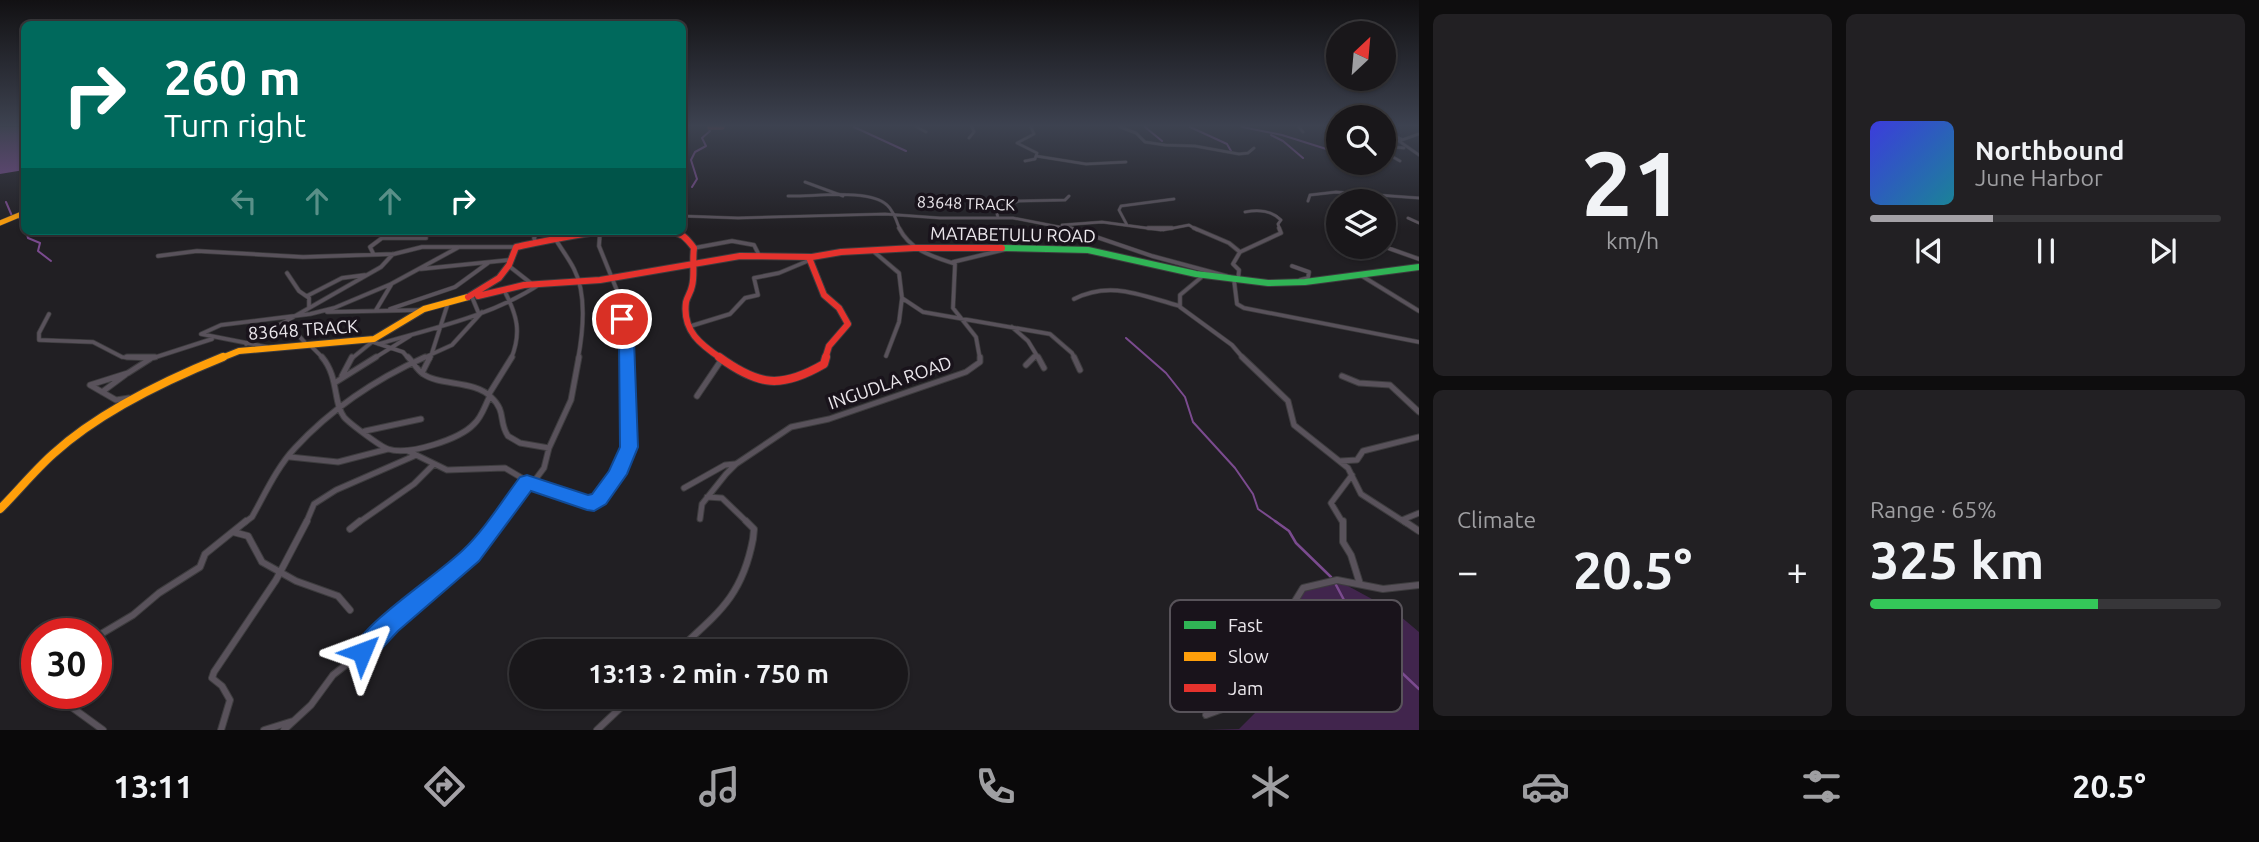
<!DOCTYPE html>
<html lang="en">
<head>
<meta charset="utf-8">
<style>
  body { margin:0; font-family:Ubuntu,sans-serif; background:#222023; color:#f1f3f6; height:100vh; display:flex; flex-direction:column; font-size:26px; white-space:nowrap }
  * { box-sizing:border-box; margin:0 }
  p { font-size:23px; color:#9f9fa2 }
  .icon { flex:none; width:38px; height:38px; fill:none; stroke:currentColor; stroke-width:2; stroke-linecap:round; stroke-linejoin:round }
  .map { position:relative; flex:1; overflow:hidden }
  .panel { display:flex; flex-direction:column; gap:14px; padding:14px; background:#0e0d0e; width:840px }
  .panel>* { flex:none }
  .hud { position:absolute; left:21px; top:21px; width:665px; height:214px; border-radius:10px; box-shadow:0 2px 5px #0004,0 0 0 2px #373639; background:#00695c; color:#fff; overflow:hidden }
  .needle { width:46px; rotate:26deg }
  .buttons { position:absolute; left:1326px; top:21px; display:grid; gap:14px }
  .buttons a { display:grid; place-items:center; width:70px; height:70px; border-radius:50%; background:#19171a; box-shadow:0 2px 5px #0004,0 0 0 2px #373639; font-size:35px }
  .speed { position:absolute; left:21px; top:618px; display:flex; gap:14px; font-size:35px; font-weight:700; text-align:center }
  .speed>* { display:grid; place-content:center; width:91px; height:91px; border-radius:50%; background:#19171a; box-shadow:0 2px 5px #0004,0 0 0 2px #373639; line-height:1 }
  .speed .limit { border:10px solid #d22; background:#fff; color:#111 }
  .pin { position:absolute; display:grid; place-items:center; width:60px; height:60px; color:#fff; margin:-30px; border:4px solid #fff; border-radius:50%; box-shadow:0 2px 7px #0007 }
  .me { position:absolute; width:77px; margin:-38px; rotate:46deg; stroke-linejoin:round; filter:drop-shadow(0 0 5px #0008) }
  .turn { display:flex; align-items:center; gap:24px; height:147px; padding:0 28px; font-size:32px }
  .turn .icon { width:91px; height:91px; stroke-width:2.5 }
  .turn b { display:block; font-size:49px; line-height:60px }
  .lanes { display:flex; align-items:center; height:66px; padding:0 28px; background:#0003; justify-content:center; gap:35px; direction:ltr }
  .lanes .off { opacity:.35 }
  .big { font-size:52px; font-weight:700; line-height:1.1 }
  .panel .tile { flex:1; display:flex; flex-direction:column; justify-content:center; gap:10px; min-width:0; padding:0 24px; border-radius:10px; background:#222023 }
  .panel .dial { align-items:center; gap:0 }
  .dial b { font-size:91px; line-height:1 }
  .song { display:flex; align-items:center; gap:21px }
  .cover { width:84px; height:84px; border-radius:10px; background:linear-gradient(135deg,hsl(240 70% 55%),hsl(190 70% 35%)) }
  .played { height:7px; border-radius:4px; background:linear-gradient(90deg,#a4a1a6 35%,#373639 35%) }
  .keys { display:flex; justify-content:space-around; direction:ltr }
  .heat { display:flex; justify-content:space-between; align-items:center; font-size:38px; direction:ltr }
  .charge { height:10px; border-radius:5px; background:linear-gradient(90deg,#34c759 65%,#373639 0) }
  .panel .tiles { flex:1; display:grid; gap:14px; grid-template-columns:repeat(2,1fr) }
  .trip { position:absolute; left:509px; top:639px; width:399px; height:70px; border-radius:35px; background:#19171a; box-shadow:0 2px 5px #0004,0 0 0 2px #373639; font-weight:700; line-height:70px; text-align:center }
  .menu { display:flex; height:112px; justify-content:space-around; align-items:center; background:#0a090a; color:#9f9fa2 }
  .menu .icon { width:49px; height:49px }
  .menu .on { color:#a4a1a6 }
  .menu b { font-size:32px; color:#f1f3f6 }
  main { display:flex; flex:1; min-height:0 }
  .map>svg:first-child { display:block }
</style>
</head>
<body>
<main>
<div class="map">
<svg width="1419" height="730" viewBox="0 0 1419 730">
  <rect width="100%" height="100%" fill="#211f23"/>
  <path fill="#41254d" d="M1337,580l57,31 25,21v98h-213l33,-1 25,-25 11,-42v-23l16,-37 4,-1 2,-9 11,-7z"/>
  <path fill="#7b4b8f" d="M0,127h24v43l-24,4z"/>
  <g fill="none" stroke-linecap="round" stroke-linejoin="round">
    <path stroke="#7b4b8f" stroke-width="2" d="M854,127l52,24
      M1145,127l17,14
      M1190,127l37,17 4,7
      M1242,127l40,8 57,18
      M1271,135l12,6 20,17
      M692,187l5,-8 -6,-19 4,-8 11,-6 -4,-8 8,-7 -2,-3
      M6,202l6,14
      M19,218l5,7
      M26,231l2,7 12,5 -2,8 13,10
      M1126,338l40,35 19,24 8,25 42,46 18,26 5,15 20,14"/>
    <path stroke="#7b4b8f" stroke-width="2.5" d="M1275,521l14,10 7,12 35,34
      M1335,583l28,53 56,53"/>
    <defs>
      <path id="street-far3" d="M917,127l9,5
        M1120,127l16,6 9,9 20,3
        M1299,127l4,5
        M1384,131l17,8
        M1419,134l-20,7 20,14
        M969,138l5,-6 -2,-5
        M1164,145l31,1 44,8 9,-1 6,-5
        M1384,146l20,2
        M1384,152l16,9
        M1036,156l50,8 40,-2
        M1025,161l10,-2 2,-6 -20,-10 17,-9 -3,-7
        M805,182l38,14
        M788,196c24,1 81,-8 99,9 7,6 10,17 13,25
        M682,197l4,-1
        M1308,201l2,-6 26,-3 83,6
        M1245,212c14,-3 26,-2 36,8l-3,4 2,6
        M682,216l56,2 147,-4 55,4h73l62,12
        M998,218l-2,-9 23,-8 46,-1 4,-4
        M1408,218l11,5
        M1062,225l40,-3 59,8
        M1127,225l-8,-15 2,-4 53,-7
        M1163,230l26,-5 8,5"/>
      <path id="street-far2" d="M899,228c12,23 33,28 56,36l-2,44 23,29 4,22
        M1070,228l82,28 78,21
        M1148,228h24
        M1194,228l35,15 11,9
        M600,232l-1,14 19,47 9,66
        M556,240c6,10 13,19 18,29 13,25 9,63 4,90
        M536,243l-2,-5 4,-7
        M1388,243v5l31,11
        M694,248l38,-7 22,4 5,10
        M873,251l26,22 3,25 21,14 127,22 22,19 3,6
        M373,253l-3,-6 12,-9h44
        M158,256l39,-5 106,6 91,-3 28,-7h36
        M953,262l54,-13
        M509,266l23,18
        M1292,266l17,6 -1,6 -8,2
        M421,269l88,-9
        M287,273l12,18 10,7v10
        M1204,275l-24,20v12l52,38 12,14
        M1362,276l57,35
        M1234,280l3,24 7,4 175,34
        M1238,280l1,-10 -6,-6 7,-12 41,-19 -2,-5
        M504,290c13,25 18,42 7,69
        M307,296l35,-18 23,-3
        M472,297l7,17
        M1074,299c37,-19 68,-3 106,7
        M390,309l65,-22 33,-24
        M376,310l15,-25
        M327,312l95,-2
        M49,314l-10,19v7l54,2 29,15 28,2 62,-20
        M280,325l19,11 8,9
        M691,326l39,-12 15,-16 13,-3 -4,-17 25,-5 31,-13
        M1012,327l16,14 11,18
        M370,341l33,11 6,7
        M246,344l135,-77 12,-13
        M379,344c54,-16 113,-28 161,-60
        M310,345l14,14
        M267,347l-66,-13 20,-9 89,-11 24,-6 57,-24 68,-37h56
        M886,356l13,-34 3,-24
        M351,359l21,-17
        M373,359l37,-23
        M421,359l31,-14 30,-33
        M430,359l18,-56
        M1032,359l3,-3"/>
      <path id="street-far1" d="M127,357h28
        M322,357c17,20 11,46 22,60 5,6 37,30 44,32 21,7 72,-10 86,-25 8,-7 11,-19 16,-28
        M408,357c5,5 9,13 15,17 17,12 52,6 68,23 16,15 7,24 17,39l12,7 29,5
        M1038,357l6,11
        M1074,357l6,13
        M1242,357l46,44 6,24 54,43 13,26 45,29
        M1026,365l8,-8
        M422,373l8,-16
        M342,376l10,-19
        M1342,376l17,7 31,2 29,27
        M336,382l40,-25
        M102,392l23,-17
        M489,394l23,-37
        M697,396l25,-37
        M129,398l-13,2 -26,-15 38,-12 22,-14
        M365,431l56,-12
        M408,451l39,19 58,-2 27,16 55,18h10l20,-28 12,-27 -3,-90
        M290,457l48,5 50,-13
        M1340,461l17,-1 6,-9 56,-14
        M532,484l12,-16 5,-20 22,-48 8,-43
        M684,488l41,-23 10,-1
        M707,497l15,1 26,25
        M700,519l2,-15 24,-30 10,-10 55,-37 38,-8 137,-47 14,-10v-5
        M1402,520l17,-7
        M244,523l8,-6c13,-23 25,-50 43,-69 36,-39 83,-70 130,-91
        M306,523l8,-19 22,-14 78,-34
        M358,523l56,-39 19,-19
        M498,523l29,-41
        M1343,523l-12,-20 21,-28"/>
      <path id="street" d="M1343,521v21l8,13 9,29
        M1404,521l15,10
        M350,529l10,-8
        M233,532l15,4 14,26 34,19 42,15 12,14
        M96,637l37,-22 26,-22 41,-26 5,-13 41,-33
        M677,651c41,-38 65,-54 76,-112l1,-10 -8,-8
        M57,693l2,5 44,32
        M1206,715l30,-11 29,-27 26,-47 4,-29 8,-13 34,-8 46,9 36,-4
        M221,730l9,-30 -8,-14 -10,-8 2,-6 62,-92 31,-59
        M264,730l29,-9
        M284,730l27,-25 22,-30 41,-32 16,-19 82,-69 27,-34
        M597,730l36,-34"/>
      <path id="fast" d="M1002,248l86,2 108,24 72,9 37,-1 114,-15"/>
      <path id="slow-far2" d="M0,223l24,-10"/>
      <path id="slow-far1" d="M219,359l20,-8 135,-12 50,-30 44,-12"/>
      <path id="slow" d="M0,509c18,-18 34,-38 53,-55 46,-42 113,-74 170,-97"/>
      <path id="jam-far2" d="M710,127h12
        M625,230h31"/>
      <path id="jam-far1" d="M810,260l14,35 15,13 9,16 -19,22 -4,13
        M478,296l46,-11 76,-5 140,-24 72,1 29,-5 73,-4h88
        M468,297l31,-19 10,-13 7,-18c38,-8 134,-30 167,-11 4,3 8,8 11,12 -2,13 1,27 -2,38 -1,6 -5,11 -6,16 -4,29 15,43 36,57"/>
      <path id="jam" d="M719,357c40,29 62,32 105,7l2,-7"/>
    </defs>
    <use href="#street-far3" stroke="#3d3c3e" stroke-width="3.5"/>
    <use href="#street-far2" stroke="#3d3c3e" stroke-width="5"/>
    <use href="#street-far1" stroke="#3d3c3e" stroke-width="7"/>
    <use href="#street" stroke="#3d3c3e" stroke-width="8"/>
    <use href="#fast" stroke="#3d3c3e" stroke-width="8"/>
    <use href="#slow-far2" stroke="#3d3c3e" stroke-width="6"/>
    <use href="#slow-far1" stroke="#3d3c3e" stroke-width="8"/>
    <use href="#slow" stroke="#3d3c3e" stroke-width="10"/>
    <use href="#jam-far2" stroke="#3d3c3e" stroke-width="6"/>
    <use href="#jam-far1" stroke="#3d3c3e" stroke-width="8"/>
    <use href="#jam" stroke="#3d3c3e" stroke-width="10"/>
    <use href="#street-far3" stroke="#59525b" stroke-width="2.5"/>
    <use href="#street-far2" stroke="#59525b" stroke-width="3.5"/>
    <use href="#street-far1" stroke="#59525b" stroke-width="5"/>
    <use href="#street" stroke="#59525b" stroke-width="6"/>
    <use href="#fast" stroke="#30b455" stroke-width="6"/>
    <use href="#slow-far2" stroke="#ff9f0a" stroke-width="5"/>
    <use href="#slow-far1" stroke="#ff9f0a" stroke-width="6"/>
    <use href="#slow" stroke="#ff9f0a" stroke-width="8"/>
    <use href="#jam-far2" stroke="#e5322d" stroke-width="5"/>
    <use href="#jam-far1" stroke="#e5322d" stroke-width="6"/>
    <use href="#jam" stroke="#e5322d" stroke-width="8"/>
  </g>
  <linearGradient id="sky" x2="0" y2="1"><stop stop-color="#121113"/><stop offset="0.55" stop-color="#3d4250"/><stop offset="1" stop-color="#3d4250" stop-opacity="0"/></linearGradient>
  <rect width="1419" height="229" fill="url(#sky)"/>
  <path fill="#1a73e8" stroke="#114b97" stroke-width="2" d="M622,314l8,5 4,21 4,107 -11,27 -21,30 -12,7 -7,-1 -56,-19 -52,70 -81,70 -27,29 -9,3 -8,-3 -3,-8c15,-32 84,-75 112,-102 22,-21 39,-49 57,-73l7,-2 61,20 4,-1 17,-23 11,-24 -1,-107 -4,-21z"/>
  <g text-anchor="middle" stroke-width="7" stroke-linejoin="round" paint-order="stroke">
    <g font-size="16" fill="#ebe7ec" stroke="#19131b">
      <text transform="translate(966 203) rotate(2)" y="6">83648 TRACK</text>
    </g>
    <g font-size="18" fill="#ebe7ec" stroke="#19131b">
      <text transform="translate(1013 235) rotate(1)" y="6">MATABETULU ROAD</text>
      <text transform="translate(303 330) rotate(-4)" y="6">83648 TRACK</text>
      <text transform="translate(890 383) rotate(-19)" y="6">INGUDLA ROAD</text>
    </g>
  </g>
  <rect x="1170" y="600" width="232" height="112" rx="10" fill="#19131b" stroke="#58535a" stroke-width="2"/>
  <rect x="1184" y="621" width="32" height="8" fill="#30b455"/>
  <rect x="1184" y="652" width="32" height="9" fill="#ff9f0a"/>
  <rect x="1184" y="684" width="32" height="8" fill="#e5322d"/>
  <g font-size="19" fill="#ebe7ec">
    <text x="1228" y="632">Fast</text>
    <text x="1228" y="663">Slow</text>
    <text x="1228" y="695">Jam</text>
  </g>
</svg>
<div class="buttons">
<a><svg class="needle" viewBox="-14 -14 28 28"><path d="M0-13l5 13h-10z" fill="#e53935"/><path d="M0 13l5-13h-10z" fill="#9f9fa2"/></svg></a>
<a><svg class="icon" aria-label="search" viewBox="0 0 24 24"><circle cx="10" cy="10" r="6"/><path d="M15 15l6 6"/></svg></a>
<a><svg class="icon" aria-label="layers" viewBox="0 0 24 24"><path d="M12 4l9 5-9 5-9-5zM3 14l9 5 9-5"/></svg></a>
</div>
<div class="speed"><div class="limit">30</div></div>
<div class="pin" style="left:622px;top:319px;background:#d93025"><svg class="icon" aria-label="arrive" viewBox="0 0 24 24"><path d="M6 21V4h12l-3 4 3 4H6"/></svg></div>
<svg class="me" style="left:362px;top:652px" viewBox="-20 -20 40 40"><path d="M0-17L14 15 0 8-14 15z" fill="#1a73e8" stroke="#fff" stroke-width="4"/></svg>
<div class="trip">13:13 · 2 min · 750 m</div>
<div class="hud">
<div class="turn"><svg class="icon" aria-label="right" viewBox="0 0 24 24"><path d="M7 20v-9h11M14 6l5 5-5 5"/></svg><div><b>260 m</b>Turn right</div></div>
<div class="lanes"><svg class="icon off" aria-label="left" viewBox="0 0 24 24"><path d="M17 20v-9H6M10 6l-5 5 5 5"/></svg><svg class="icon off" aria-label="ahead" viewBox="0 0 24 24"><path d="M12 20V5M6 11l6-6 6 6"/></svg><svg class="icon off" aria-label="ahead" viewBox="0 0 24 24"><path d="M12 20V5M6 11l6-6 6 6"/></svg><svg class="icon" aria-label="right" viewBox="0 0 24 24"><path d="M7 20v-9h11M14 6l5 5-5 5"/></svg></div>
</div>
</div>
<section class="panel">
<div class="tiles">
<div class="tile dial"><b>21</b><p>km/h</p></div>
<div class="tile">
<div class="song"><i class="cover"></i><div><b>Northbound</b><p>June Harbor</p></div></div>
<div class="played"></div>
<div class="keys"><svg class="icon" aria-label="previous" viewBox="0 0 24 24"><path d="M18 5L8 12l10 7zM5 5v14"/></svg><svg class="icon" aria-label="pause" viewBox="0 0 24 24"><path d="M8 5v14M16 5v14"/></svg><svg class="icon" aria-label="next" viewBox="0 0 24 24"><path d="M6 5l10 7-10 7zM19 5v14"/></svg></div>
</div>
<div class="tile"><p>Climate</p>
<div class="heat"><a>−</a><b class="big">20.5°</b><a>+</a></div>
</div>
<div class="tile"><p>Range · 65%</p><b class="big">325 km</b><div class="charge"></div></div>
</div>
</section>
</main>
<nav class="menu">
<b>13:11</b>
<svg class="icon on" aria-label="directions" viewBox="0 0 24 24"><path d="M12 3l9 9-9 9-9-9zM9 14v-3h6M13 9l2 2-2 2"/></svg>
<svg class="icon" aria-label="music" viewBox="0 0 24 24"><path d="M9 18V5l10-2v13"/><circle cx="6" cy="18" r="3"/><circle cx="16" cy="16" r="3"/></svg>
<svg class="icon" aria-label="phone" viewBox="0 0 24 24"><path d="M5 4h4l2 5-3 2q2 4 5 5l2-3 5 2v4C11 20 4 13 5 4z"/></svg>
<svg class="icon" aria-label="climate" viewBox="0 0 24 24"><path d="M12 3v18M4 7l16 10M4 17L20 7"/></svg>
<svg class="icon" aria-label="car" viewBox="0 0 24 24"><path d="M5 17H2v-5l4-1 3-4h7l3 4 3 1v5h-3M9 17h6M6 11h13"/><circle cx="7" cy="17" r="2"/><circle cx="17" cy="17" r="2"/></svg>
<svg class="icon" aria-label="filters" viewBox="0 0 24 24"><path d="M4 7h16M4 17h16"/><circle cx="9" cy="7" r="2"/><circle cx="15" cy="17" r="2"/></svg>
<b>20.5°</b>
</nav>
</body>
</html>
